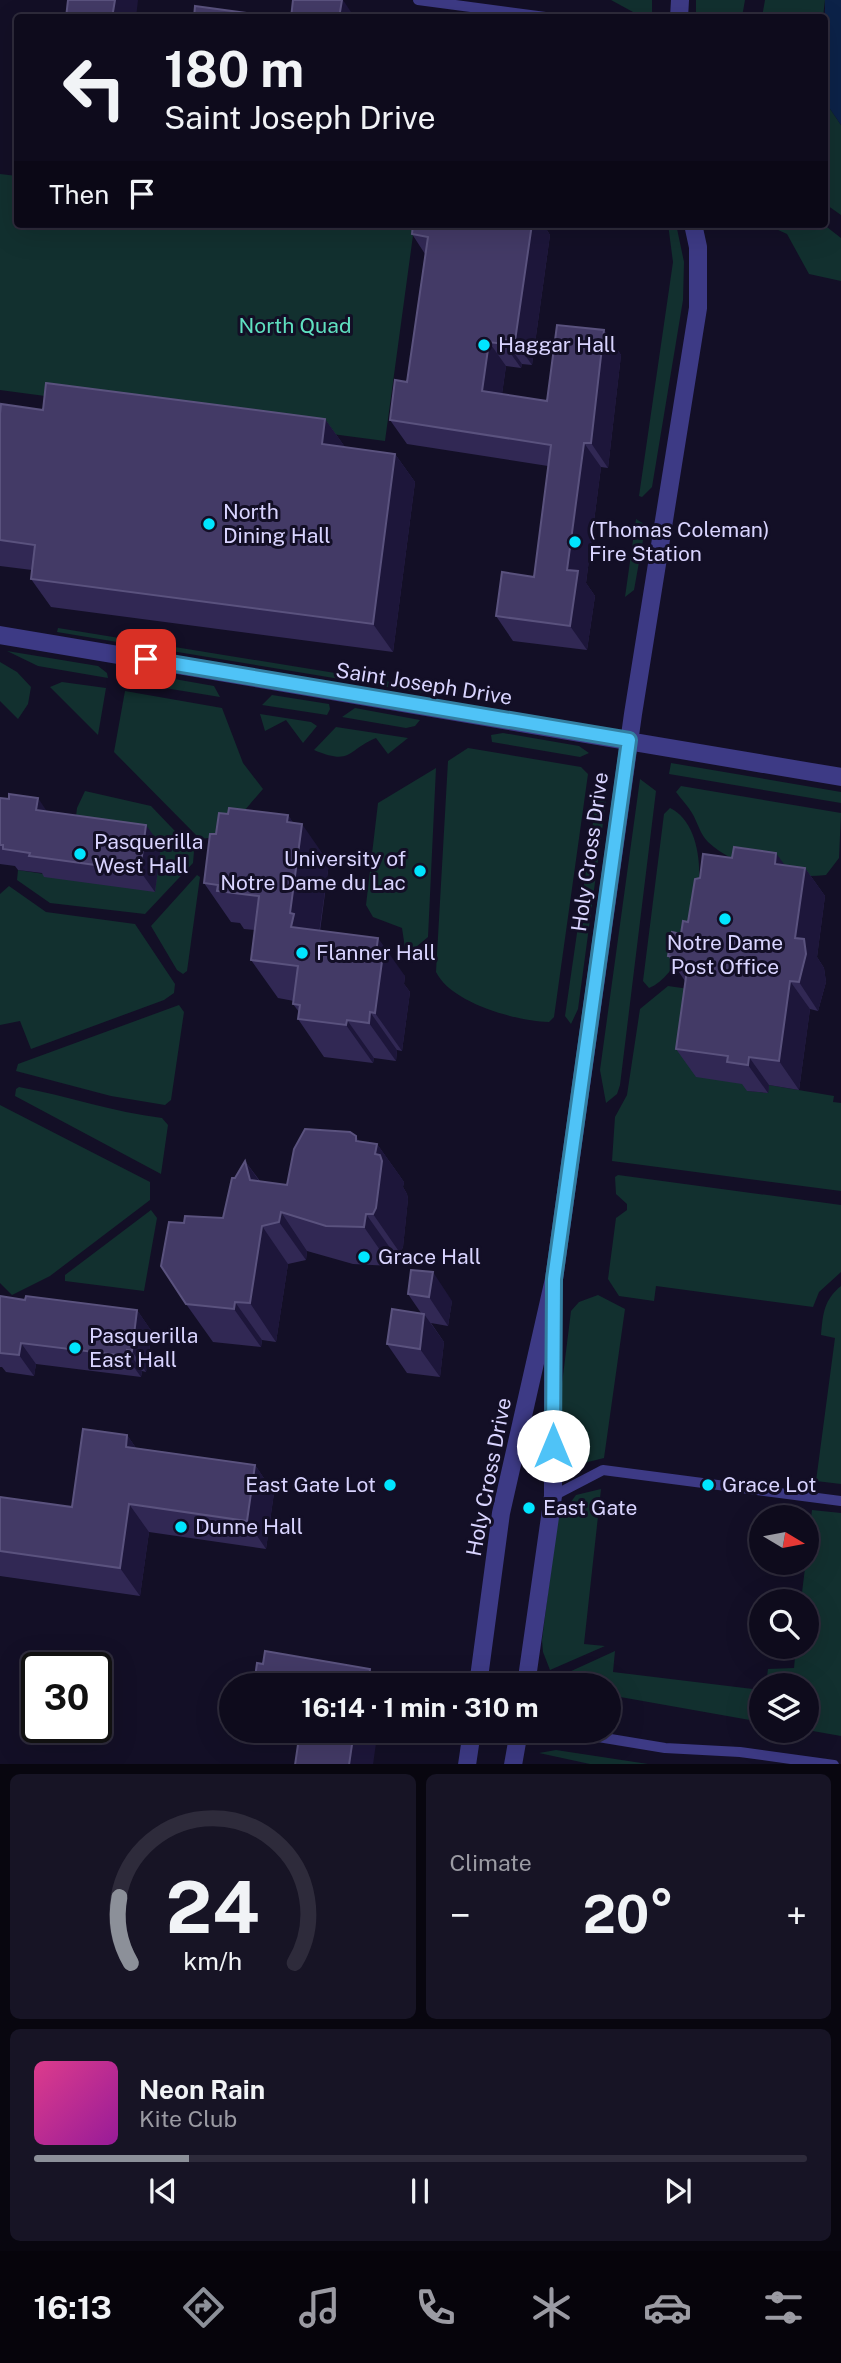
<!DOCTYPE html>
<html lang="en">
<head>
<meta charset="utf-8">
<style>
  body { margin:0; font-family:"Public Sans",sans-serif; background:#171425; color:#f1f3f6; height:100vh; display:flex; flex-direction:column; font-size:26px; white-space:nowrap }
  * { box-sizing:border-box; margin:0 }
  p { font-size:23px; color:#9b9ba3 }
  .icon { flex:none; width:38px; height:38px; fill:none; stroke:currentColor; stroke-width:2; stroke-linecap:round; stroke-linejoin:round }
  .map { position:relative; height:1764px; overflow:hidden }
  .sheet { display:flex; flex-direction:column; gap:10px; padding:10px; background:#08060f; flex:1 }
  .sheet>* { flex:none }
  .guide { position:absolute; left:14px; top:14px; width:814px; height:214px; border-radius:7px; box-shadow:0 7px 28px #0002,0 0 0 2px #2e2b3b; background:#0e0b1c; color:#f1f3f6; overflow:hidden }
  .needle { width:46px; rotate:100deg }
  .controls { position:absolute; left:749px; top:1505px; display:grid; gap:14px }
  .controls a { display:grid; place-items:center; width:70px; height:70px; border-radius:50%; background:#0e0b1c; box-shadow:0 7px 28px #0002,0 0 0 2px #2e2b3b; font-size:35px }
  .speed { position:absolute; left:21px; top:1652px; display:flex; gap:14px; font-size:35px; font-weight:700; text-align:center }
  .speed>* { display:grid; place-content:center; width:91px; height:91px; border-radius:50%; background:#0e0b1c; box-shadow:0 7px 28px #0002,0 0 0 2px #2e2b3b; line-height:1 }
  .speed .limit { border:4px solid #111; border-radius:10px; background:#fff; color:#111 }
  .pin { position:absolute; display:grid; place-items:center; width:60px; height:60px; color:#fff; margin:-30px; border-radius:14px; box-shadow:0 4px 10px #0006 }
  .me { position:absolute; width:77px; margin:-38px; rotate:0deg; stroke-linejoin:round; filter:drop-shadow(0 0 5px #0008) }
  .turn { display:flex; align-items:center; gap:24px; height:147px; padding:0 35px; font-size:32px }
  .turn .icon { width:91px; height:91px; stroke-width:2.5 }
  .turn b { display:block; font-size:49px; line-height:60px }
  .then { display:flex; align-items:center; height:66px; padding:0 35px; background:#0003; gap:14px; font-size:26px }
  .big { font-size:52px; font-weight:700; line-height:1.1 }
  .sheet .widget { flex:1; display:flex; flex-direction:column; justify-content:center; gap:10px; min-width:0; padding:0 24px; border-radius:10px; background:#171425 }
  .sheet .dial { align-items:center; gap:0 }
  .dial svg { height:182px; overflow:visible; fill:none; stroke:#2e2b3b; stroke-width:7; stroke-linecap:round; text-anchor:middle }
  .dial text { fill:#f1f3f6; stroke:none }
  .song { display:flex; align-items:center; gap:21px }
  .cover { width:84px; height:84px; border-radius:10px; background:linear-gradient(135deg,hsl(330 70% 55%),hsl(300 70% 35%)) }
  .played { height:7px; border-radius:4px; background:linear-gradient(90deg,#8c9099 20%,#2e2b3b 20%) }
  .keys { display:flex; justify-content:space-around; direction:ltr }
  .heat { display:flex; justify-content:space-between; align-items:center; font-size:38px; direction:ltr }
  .sheet .tiles { flex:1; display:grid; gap:10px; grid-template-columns:1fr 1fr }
  .widget:last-child { grid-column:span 2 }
  .trip { position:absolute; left:219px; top:1673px; width:402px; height:70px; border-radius:35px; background:#0e0b1c; box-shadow:0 7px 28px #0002,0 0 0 2px #2e2b3b; font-weight:700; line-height:70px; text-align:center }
  .menu { display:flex; height:112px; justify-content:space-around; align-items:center; background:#06040b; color:#9b9ba3 }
  .menu .icon { width:49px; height:49px }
  .menu .on { color:#8c9099 }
  .menu b { font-size:32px; color:#f1f3f6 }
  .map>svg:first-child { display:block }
</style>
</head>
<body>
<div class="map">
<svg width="841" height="1765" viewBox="0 0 841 1765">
  <rect width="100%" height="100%" fill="#130f26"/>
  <path fill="#12302f" d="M611,0h41v12h-19z
    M696,0h49l-3,17h-46z
    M765,0h60l-2,17h-61z
    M824,100l17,25v90l-17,-12z
    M0,174l17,2 1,48h365l31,4 -29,213 -385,-51z
    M668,224h8l8,38 -1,38 -31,187 -10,10 -3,-1 34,-234z
    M765,224h58l18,14v43l-32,-7 -22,-40z
    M636,519l8,5 1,5 -11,61 -9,7z
    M58,628l369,60 3,6 -373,-62z
    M7,651l91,15 9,7 1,5 -70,-12z
    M0,662l17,10 14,15 -3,17 -10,15 -18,-18z
    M140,673l74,13 6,11 -92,-15 7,-8z
    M62,682l44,6 -8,47 -48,-48z
    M125,691l97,17 21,55 20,26c-13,14 -44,58 -65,48l-84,-85z
    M272,695l57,9 1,5 -3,6 -65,-10z
    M355,708l65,12 -5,6 -9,2 -64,-11z
    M260,714l51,8 6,4 -14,17 -17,-23 -21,11z
    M336,727l72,11 -20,16 -12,-16c-29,12 -24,28 -62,12z
    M503,733l76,13 10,7 -9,4 -88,-15 -1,-7z
    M468,748l113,19 7,7 -34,243 -5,5c-33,-1 -98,-19 -113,-50l12,-211z
    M671,763l170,29v11l-172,-29z
    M436,768l-8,169 -18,15 -5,-4 -3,-20 -29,-11 -7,-12 12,-102z
    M603,775l4,18 -29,216 -7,15 -6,-8 34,-235z
    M640,779l16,12 -36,294 -3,9 -11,9 -6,-33z
    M681,786l160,27 -2,45 -13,17c-37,5 -90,-7 -118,-33 -8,-8 -10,-19 -16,-29 -4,-7 -11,-14 -16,-21z
    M85,791l66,15 43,45 -1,12 -48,51 -95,-11 -33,-23 1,-10 137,21 -81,-57 3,-26z
    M670,808c53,26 27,161 -21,180l-6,-7 21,-167z
    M197,875l3,2 -13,94 -4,3 -6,-4 -26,-44z
    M9,886l37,26 89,12 40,60 -1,9 -10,7 -133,49 -11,-28 -20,4v-131z
    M668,986l21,3 59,96v6l20,2 1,-8 65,11 -1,6 8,1v88l-229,-30 3,-44 12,-22 13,-86z
    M179,1005l5,7 -13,88 -6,5 -54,-9 -95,-25 2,-7z
    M19,1087c49,9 94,25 143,31l6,7 -7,49 -146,-78 1,-7z
    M0,1105l150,77v18l-100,76 -38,19 -12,-12z
    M618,1175l223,30v67l-22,20 -6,15 -157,-21 -2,15 -35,-5 -11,-17 8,-61 11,-8v-6l-11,-10 -1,-17z
    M151,1210l6,8 -13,73 -79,-10v-6z
    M841,1286v198l-25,-3 19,-143 -14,-3c2,-22 3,-35 20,-49z
    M598,1295l27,14 -21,149 -24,6 -19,12 -2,-68 12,-97 8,-9z
    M601,1489l-17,155 21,2 -55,24 -7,-18 -1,-12 15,-119 19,-26z
    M812,1510l29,3v223l-34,-6v-45h-41l2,-16 26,-1 2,-21h11v-46h-6z
    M615,1651l-2,21 148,18v32l-152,-27v-10h-43l-10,-7z
    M556,1750l92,14h-58l-51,-11z"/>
  <path fill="#0c2248" d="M825,0h16v125l-17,-25z"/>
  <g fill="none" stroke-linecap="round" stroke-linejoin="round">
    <path stroke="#3d3a85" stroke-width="10" d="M418,0l135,18
      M553,1496l50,-26 238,31
      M562,1731l103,17 75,4 94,13"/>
    <path stroke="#3d3a85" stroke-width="18" d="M679,18l1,-18
      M0,635l841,142
      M478,1685l23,-172 53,-234 79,-565 65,-406v-61l-5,-23
      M526,1685l27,-189v-180
      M467,1765l5,-34
      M513,1765l6,-34"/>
  </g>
  <path fill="#312854" d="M413,224h130l7,11 -18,130 -10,-1 -1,4 -15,-2 -4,28 45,7 57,-71 17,25 -13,113 -7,-1 -15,116 9,13 -8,54 -74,-9 -17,-25 38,-39 14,-111 -141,-22 -17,-24 17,-38 18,-128 -13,-20z
    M43,410l282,9 20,28 50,7 20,28 -22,170 -342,-45 -20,-28 1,-9 -32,-4v-152z
    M0,798l161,48 -6,46 -111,-15 -2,-4 -24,-3 -3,-4 -15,-2z
    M288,815l5,8 36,40 -9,68 85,45 -1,8 6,8 -8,59 -5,-1 -1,11 -22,-3 -1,5 -49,-6 -26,-38 1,-7 -6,-8 1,-3 -16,-3 -27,-38 4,-30 -11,-1 -4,-6 -9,-1 -27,-39 12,-49z
    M785,865l20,3 20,28 -8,61 7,11 2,14 -8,29 -8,-2 -11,81 -30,-5 -1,8 -21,-2 -5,-7 -46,-7 -20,-28 9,-68 -17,-25 20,-34 12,-44z
    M360,1142l17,2 27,38 -1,5 4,7 1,5 -5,48 -3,6 -7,-1 -2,14 -38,-2 -46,-13 -1,9 -18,4 -12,78 -14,-2 -1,7 -48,-5 -27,-38 -2,-81 39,-5 12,-40 10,-17 15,20 27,4z
    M408,1294l44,7 -4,25 -17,-3 13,19 -4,35 -33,-4 -20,-29 34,-31z
    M0,1296l25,4 112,10 15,22 -6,40 -4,-1 -1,6 -105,-13 -2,12 -28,-4 -4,-5h-2z
    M127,1435l9,13 119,17 19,28 -8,56 -117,-17 -9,64 -140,-20v-79l72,10z
    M274,1731h112l-2,13 -85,-7 -22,-3z"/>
  <path fill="#1d163a" d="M115,0h23l-2,18h-24z
    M342,0h1l12,18h-16z
    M532,224h11l7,11 -18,130 -17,-24z
    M604,330l17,25 -13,113 -17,-25z
    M505,340l17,24 -1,4 -17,-24z
    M489,342l17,24 -7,49 -17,-24z
    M325,419l20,28 -23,-3z
    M584,443l17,24 -15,116 9,13 -8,54 -17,-24 -3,-56z
    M395,454l20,28 -22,170 -20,-28z
    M38,798l14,21 -16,-9z
    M288,815l13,19 1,-10 27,39 -12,84 -26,-20 -4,-105z
    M146,825l15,21 -6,46 -15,-21z
    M776,853l20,28 -21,-17z
    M805,868l20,28 -8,61 7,11 2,14 -8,29 -19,-29 -4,-44z
    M378,938l27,38 -1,8 6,8 -8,59 -27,-38 1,-60z
    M790,981l20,28 -11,81 -20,-29z
    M370,1012l27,38 -1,11 -27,-38z
    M347,1020l27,38 -1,5 -27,-38z
    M749,1057l20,28 -1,8 -20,-28z
    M356,1136l24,35 -5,-17 2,-10 27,38 -1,5 4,7 1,5 -5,48 -3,6 -27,-39 -17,-73z
    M245,1161l27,38 -22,-19z
    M281,1212l26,39 -1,9 -27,-38z
    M366,1214l27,38 -2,14 -27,-39z
    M262,1226l26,38 -12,78 -26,-39z
    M433,1272l19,29 -4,25 -19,-29z
    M235,1302l27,38 -1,7 -27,-38z
    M137,1310l15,22 -6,40 -14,-21z
    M424,1314l20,28 -4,35 -20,-28z
    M21,1343l15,21 -2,12 -15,-21z
    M127,1350l15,21 -1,6 -15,-21z
    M127,1435l20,29 -21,-17z
    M255,1465l19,28 -8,56 -19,-28z
    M129,1504l20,28 -9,64 -20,-28z
    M370,1669l11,16h-13z
    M354,1731h13l9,12 -3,22h-24z
    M375,1731h11l-2,13z"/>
  <path fill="#433a66" stroke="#5a527e" stroke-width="2" d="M68,0h47l-3,18h-46z
    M293,0h49l-3,18h-48z
    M195,6l88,12h-89z
    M413,224h119l-17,117 -10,-1 -1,4 -15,-2 -7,49 65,10 10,-76 47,5 -13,113h-7l-17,127 11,1 -8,55 -74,-10 6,-44 32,5 17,-132 -161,-25 5,-40 12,2 21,-145 -16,-3z
    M46,383l279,36 -3,25 73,10 -22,170 -342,-45 4,-34 -35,-5v-126l1,-10 42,6z
    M9,794l29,4 -2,12 110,15 -6,46 -111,-15 1,-3 -27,-4v-4h-3v-47l9,1z
    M229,808l59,7 -1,7 15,2 -12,89 4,1 -3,13 87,11 -2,15 7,1 -8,59 -5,-1 -1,11 -22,-3 -1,5 -48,-6 2,-14 -7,-1 5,-38 -47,-6 8,-64 -42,-5 1,-6 -14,-2 6,-49h6l3,-21 9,1z
    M734,847l42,6 -1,11 30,4 -10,70 9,1 2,15 -7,28 -9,-1 -11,80 -30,-4 -1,8 -21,-3 1,-6 -52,-7 11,-79 -10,-1 1,-11 -10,-2 4,-24 9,2 2,-13 5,1 7,-43 5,-1 3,-24 29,4z
    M305,1129l45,3 6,4v5l21,3 -2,10 5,1 2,6 -6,47 -3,6h-7l-2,13 -38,-1 -45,-14 -2,10 -17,4 -12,77 -15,-1 -1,7 -48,-5 -25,-38 8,-44 15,1 1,-7 38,2 9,-40h3l10,-17 5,19 37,5 7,-36z
    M411,1270l22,2 -4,25 -21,-3z
    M0,1296l25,4 1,-4 111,14 -5,41 -5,-1 -1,6 -105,-13 -2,12 -19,-2z
    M392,1309l32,5 -4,35 -33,-5z
    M83,1429l44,6 -1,12 129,18 -8,56 -118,-17 -9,64 -120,-17v-54l72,10z
    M265,1651l105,18 -2,16h-114l3,-22 6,1z
    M300,1731h54l-5,34h-54z"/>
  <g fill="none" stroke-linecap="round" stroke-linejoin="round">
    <defs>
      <path id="route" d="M146,659l483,81 -75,539 -1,167"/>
    </defs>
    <use href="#route" stroke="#337fa1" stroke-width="18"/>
    <use href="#route" stroke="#4fc3f7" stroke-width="12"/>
  </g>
  <g fill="#00e5ff" stroke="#130f26" stroke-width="2.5">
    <circle cx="484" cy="345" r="7"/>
    <circle cx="209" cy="524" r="7"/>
    <circle cx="575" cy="542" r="7"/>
    <circle cx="80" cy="854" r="7"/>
    <circle cx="420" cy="871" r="7"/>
    <circle cx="725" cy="919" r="7"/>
    <circle cx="302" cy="953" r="7"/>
    <circle cx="364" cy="1257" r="7"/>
    <circle cx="75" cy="1348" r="7"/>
    <circle cx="390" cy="1485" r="7"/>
    <circle cx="708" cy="1485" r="7"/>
    <circle cx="529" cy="1508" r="7"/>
    <circle cx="181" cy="1527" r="7"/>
  </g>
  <g text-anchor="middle" stroke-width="6" stroke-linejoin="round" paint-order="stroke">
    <g font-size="21" fill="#5fe0c0" stroke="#130f26">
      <text x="295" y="333">North Quad</text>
    </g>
    <g font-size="21" fill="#d9d4ff" stroke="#130f26" text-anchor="start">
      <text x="498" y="352">Haggar Hall</text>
      <text x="223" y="519">North<tspan x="223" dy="24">Dining Hall</tspan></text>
      <text x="589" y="537">(Thomas Coleman)<tspan x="589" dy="24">Fire Station</tspan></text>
      <text x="94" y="849">Pasquerilla<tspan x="94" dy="24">West Hall</tspan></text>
      <text x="406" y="866" text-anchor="end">University of<tspan x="406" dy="24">Notre Dame du Lac</tspan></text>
      <text x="725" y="950" text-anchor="middle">Notre Dame<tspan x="725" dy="24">Post Office</tspan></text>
      <text x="316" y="960">Flanner Hall</text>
      <text x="378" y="1264">Grace Hall</text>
      <text x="89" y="1343">Pasquerilla<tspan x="89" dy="24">East Hall</tspan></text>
      <text x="376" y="1492" text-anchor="end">East Gate Lot</text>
      <text x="722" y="1492">Grace Lot</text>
      <text x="543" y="1515">East Gate</text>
      <text x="195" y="1534">Dunne Hall</text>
    </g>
    <g font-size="21" fill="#d9d4ff" stroke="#130f26">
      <text transform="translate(424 684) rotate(9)" y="7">Saint Joseph Drive</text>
      <text transform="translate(590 852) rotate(-82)" y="7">Holy Cross Drive</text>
      <text transform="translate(489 1477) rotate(-79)" y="7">Holy Cross Drive</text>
    </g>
  </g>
</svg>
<div class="controls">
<a><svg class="needle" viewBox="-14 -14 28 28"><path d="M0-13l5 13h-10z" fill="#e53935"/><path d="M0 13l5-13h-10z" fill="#9b9ba3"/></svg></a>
<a><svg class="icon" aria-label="search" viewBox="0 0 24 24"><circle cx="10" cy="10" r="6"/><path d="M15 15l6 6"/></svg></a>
<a><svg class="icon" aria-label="layers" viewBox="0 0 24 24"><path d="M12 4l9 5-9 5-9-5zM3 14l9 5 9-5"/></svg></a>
</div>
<div class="speed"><div class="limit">30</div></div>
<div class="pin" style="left:146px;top:659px;background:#d93025"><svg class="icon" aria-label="arrive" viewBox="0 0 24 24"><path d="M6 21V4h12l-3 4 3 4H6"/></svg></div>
<svg class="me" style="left:553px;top:1446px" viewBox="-20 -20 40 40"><circle r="19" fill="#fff"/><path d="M0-13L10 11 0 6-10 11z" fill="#4fc3f7"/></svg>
<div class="trip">16:14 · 1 min · 310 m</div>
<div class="guide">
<div class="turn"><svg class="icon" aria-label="left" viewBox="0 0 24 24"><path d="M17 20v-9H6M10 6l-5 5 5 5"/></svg><div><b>180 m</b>Saint Joseph Drive</div></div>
<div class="then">Then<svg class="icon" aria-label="arrive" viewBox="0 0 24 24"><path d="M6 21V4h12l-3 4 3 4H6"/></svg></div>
</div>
</div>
<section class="sheet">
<div class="tiles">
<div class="widget dial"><svg viewBox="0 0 100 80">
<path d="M14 69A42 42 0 1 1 86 69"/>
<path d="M14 69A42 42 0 0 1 9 40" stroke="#8c9099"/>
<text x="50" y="56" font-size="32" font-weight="700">24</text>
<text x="50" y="72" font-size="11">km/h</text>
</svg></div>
<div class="widget"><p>Climate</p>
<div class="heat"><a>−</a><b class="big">20°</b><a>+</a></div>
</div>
<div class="widget">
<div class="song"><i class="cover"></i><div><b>Neon Rain</b><p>Kite Club</p></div></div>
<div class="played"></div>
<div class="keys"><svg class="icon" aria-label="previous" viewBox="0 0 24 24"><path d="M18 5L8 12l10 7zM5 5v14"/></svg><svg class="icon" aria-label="pause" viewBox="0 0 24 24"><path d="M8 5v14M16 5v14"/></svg><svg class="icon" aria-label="next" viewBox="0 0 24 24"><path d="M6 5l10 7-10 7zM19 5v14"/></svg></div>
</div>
</div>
</section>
<nav class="menu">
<b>16:13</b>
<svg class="icon on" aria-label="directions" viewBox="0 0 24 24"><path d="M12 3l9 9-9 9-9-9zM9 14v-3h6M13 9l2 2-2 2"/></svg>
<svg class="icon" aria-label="music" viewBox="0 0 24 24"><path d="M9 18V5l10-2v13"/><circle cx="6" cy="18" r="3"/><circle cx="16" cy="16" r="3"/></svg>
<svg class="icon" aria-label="phone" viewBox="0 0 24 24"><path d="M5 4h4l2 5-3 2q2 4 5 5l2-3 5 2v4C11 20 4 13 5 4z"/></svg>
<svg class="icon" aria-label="climate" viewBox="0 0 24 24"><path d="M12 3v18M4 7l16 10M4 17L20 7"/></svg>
<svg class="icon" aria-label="car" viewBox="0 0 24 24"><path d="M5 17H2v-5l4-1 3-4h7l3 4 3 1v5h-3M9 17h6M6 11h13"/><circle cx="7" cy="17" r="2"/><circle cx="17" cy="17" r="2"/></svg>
<svg class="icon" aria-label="filters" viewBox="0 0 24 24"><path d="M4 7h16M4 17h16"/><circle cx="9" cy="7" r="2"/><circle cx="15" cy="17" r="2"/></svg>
</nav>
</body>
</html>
